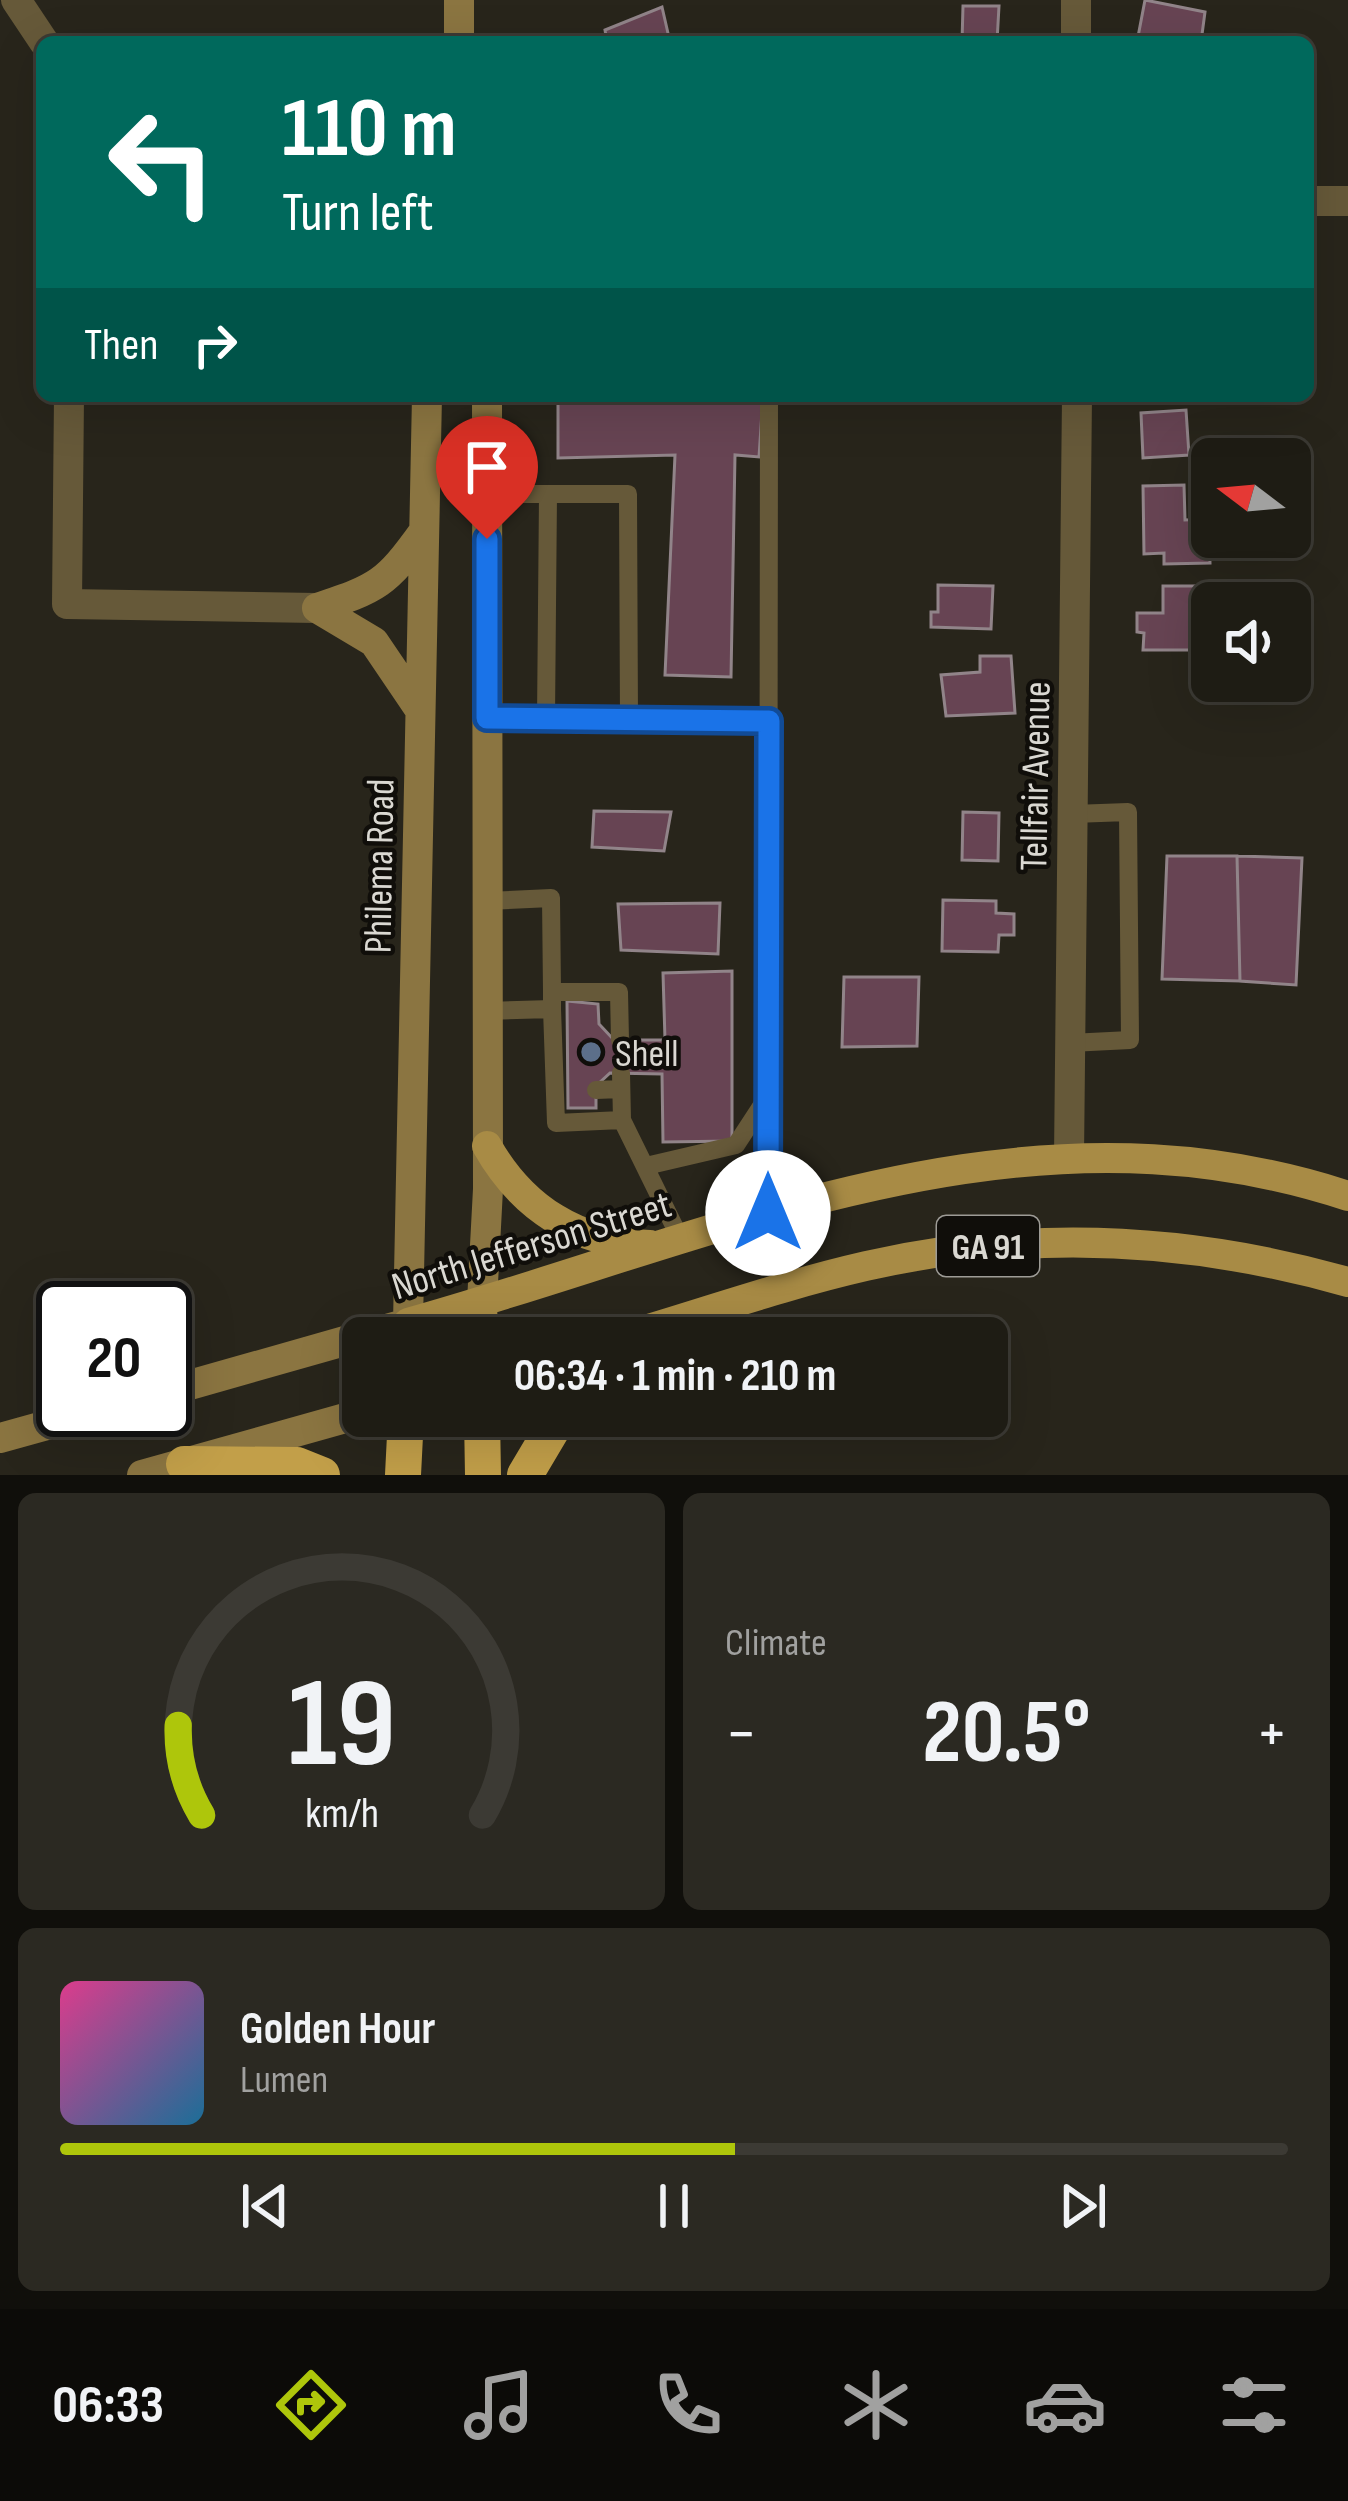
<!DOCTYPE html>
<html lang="en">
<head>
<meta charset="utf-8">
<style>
  body { margin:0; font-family:"Sofia Sans Condensed",sans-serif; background:#2b2922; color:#f1f3f6; height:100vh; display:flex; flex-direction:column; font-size:45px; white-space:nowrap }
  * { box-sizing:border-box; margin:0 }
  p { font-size:39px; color:#a1a1a0 }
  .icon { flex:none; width:66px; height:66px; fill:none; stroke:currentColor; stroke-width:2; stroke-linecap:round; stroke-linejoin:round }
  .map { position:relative; height:1475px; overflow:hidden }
  .panel { display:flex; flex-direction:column; gap:18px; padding:18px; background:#100f0b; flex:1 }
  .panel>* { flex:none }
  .hud { position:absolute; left:36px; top:36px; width:1278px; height:366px; border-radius:18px; box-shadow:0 12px 48px #0002,0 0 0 3px #3c3a34; background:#00695c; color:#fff; overflow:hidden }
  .needle { width:78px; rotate:286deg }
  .controls { position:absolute; left:1191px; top:438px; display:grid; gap:24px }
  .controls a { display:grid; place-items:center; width:120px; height:120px; border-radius:18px; background:#1e1c14; box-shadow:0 12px 48px #0002,0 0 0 3px #3c3a34; font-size:60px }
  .speed { position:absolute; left:36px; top:1281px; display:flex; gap:24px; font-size:60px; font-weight:700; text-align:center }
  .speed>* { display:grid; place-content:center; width:156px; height:156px; border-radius:50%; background:#1e1c14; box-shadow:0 12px 48px #0002,0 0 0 3px #3c3a34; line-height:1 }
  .speed .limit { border:6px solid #111; border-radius:18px; background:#fff; color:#111 }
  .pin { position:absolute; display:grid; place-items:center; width:102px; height:102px; color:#fff; margin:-123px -51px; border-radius:50% 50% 50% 0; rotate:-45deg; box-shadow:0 0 12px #0007 }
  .pin .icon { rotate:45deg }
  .me { position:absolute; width:132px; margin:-66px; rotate:0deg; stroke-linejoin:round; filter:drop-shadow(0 0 9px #0008) }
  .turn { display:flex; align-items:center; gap:42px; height:252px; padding:0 48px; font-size:54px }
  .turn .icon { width:156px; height:156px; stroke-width:2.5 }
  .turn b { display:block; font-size:84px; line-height:102px }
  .then { display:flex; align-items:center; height:114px; padding:0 48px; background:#0003; gap:24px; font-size:45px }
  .big { font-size:90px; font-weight:700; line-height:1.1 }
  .panel .widget { flex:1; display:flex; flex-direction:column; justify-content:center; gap:18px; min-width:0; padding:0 42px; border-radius:18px; background:#2b2922 }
  .panel .dial { align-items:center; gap:0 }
  .dial svg { height:312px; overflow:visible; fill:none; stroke:#3c3a34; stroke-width:7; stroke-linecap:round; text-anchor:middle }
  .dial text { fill:#f1f3f6; stroke:none }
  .song { display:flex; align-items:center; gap:36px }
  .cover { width:144px; height:144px; border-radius:18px; background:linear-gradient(135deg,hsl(330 70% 55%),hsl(200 70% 35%)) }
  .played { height:12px; border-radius:6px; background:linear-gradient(90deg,#aec60b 55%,#3c3a34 55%) }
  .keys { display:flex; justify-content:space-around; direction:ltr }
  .heat { display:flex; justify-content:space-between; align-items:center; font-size:66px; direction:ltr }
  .panel .tiles { flex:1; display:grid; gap:18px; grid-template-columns:1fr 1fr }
  .widget:last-child { grid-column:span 2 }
  .trip { position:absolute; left:342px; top:1317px; width:666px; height:120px; border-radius:18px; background:#1e1c14; box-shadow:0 12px 48px #0002,0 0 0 3px #3c3a34; font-weight:700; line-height:120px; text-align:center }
  .menu { display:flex; height:192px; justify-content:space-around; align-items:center; background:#0c0b08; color:#a1a1a0 }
  .menu .icon { width:84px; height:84px }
  .menu .active { color:#aec60b }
  .menu b { font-size:54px; color:#f1f3f6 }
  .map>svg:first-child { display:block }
</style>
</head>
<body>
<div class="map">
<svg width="1348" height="1475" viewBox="0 0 1348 1475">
  <rect width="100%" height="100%" fill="#28251b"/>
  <path fill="#674453" stroke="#918489" stroke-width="3" d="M1145,0l60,12 -4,30h-64z
    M963,6h36l-2,36h-35z
    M662,7l8,35h-63l-2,-12z
    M558,396h205l-4,61 -24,-2 -4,222 -66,-2 10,-220 -117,3z
    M1186,410l3,45 -46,3 -2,-45z
    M1184,485l1,35 24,-1 1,44 -46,1v-11l-20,1 -1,-68z
    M938,585l55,1 -2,43 -60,-2v-15h7z
    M1163,586h37v64h-57l1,-17 -7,-1v-19h26z
    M980,656h31l4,57 -69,3 -5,-41 39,-3z
    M594,811l77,1 -7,39 -72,-4z
    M963,812l36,1 -1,48 -36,-1z
    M1167,856h70l3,125 -78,-2z
    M1237,856l65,2 -6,127 -56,-4z
    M943,900l53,1v12l18,1v21h-15l-1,17 -56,-1z
    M720,903l-2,51 -97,-4 -3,-46z
    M732,971v170l-69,1 -1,-68 -52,-1 -14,13v22h-28l-1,-107 31,3 1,20 15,16h51l-2,-67z
    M844,977h75l-2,69 -75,1z"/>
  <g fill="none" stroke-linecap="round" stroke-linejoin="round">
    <path stroke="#665939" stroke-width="18" d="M487,494h61
      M487,718l282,3
      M546,719l2,-225h80l1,227
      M487,901l64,-3 1,94
      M552,1009l4,114 66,-3 -1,-47
      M487,1011l65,-2v-17h67l1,48
      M1070,1043l60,-3 -2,-228 -55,2
      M596,1090l25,-1
      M622,1120l59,120
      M646,1166l90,-21 32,-49
      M768,1213l1,-817"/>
    <path stroke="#665939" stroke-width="30" d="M16,0l28,42
      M1076,0v42
      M1308,201h40
      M69,396l-2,208 250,4
      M1069,1158l8,-762"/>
    <path stroke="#8b7541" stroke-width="30" d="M459,42v-42
      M317,608l57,34 44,65
      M317,608c61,-20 69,-24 107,-77
      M482,1302l6,-113 -1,-793
      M165,1392l243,-69 19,-927
      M0,1438l101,-28
      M142,1475l221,-62"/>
    <path stroke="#a88b45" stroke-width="30" d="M487,1146c35,62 91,98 163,99
      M482,1302l1,36
      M407,1338l1,-15c312,-87 611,-235 940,-127
      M619,1338c82,-24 164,-53 247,-72 162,-37 323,-29 482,16"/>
    <path stroke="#c29f49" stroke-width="36" d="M631,1338l4,-5
      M482,1416l1,59
      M184,1464l113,1 25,10
      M403,1475l3,-59
      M525,1475l35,-59"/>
  </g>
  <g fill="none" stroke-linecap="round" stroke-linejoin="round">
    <defs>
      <path id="route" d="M487,539v179l282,3 -1,492"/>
    </defs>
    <use href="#route" stroke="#114b97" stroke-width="30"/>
    <use href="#route" stroke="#1a73e8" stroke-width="21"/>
  </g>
  <circle fill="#5c6f8a" stroke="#100e0a" stroke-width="4.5" cx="591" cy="1052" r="12"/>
  <g text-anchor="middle" stroke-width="9" stroke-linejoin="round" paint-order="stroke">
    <rect fill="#100e0a" stroke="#9d9b96" stroke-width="3" x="937" y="1216" width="102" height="60" rx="9"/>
    <g font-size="36" font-weight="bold" fill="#dad8d2">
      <text x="988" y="1259">GA 91</text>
    </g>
    <g font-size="39" fill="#dad8d2" stroke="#100e0a">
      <text transform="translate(1034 776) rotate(-89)" y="14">Tellfair Avenue</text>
      <text transform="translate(378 866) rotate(-89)" y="14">Philema Road</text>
      <text transform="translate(531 1244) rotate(-17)" y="14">North Jefferson Street</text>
    </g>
    <g font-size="39" fill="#dad8d2" stroke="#100e0a" text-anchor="start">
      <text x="615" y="1066">Shell</text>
    </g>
  </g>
</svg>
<div class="controls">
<a><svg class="needle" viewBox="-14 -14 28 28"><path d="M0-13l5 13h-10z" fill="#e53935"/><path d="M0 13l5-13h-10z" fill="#a1a1a0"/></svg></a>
<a><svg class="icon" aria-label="sound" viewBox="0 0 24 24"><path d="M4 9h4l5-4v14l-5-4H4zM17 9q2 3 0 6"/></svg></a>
</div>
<div class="speed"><div class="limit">20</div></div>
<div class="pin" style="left:487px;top:539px;background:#d93025"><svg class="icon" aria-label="arrive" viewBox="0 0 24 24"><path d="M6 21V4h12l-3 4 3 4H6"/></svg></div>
<svg class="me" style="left:768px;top:1213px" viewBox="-20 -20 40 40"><circle r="19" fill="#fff"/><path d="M0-13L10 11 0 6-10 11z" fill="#1a73e8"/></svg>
<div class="trip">06:34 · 1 min · 210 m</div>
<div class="hud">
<div class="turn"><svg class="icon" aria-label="left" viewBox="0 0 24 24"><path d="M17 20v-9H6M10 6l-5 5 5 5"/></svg><div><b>110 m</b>Turn left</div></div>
<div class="then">Then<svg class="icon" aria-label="right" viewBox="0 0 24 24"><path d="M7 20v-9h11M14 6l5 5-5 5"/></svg></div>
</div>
</div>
<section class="panel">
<div class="tiles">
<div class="widget dial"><svg viewBox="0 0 100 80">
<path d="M14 69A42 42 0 1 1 86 69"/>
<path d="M14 69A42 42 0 0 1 8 46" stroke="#aec60b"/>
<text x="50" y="56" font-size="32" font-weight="700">19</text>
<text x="50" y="72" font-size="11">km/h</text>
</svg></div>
<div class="widget"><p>Climate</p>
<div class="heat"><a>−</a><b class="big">20.5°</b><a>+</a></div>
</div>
<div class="widget">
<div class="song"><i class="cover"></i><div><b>Golden Hour</b><p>Lumen</p></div></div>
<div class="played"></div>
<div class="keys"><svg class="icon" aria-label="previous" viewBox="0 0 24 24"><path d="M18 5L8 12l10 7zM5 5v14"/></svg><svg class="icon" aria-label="pause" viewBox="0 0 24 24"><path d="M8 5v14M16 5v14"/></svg><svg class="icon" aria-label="next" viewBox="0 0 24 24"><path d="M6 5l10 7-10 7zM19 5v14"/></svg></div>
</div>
</div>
</section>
<nav class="menu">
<b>06:33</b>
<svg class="icon active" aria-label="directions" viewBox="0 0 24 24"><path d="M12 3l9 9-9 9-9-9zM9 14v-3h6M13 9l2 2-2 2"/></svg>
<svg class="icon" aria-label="music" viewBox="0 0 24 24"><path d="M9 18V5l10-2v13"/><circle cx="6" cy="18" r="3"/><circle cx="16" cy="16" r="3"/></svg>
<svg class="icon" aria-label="phone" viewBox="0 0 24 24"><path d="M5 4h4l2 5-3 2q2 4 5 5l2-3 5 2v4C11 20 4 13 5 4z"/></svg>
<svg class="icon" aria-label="climate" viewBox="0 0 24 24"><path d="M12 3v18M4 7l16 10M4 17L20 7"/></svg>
<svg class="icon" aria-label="car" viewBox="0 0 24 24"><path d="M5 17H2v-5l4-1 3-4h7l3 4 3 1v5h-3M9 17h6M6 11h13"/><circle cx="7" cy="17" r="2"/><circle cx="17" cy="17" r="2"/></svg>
<svg class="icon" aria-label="filters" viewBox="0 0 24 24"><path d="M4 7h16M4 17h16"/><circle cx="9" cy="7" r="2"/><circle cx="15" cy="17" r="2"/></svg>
</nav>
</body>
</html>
